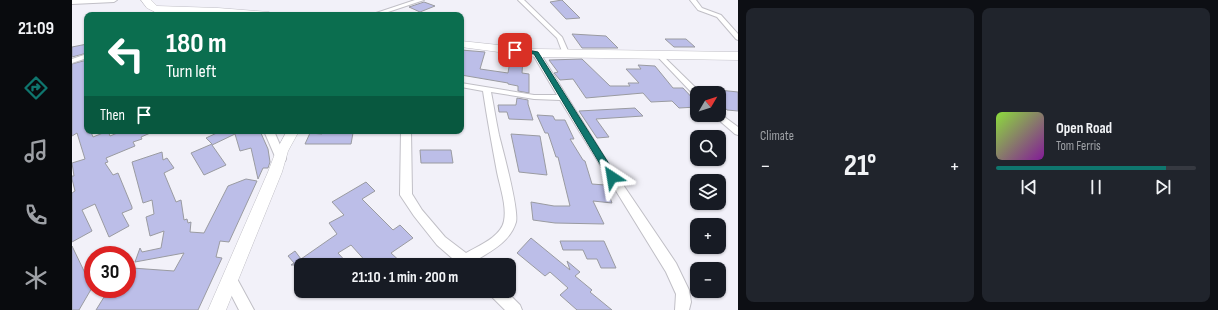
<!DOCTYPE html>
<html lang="en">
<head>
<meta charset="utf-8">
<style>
  body { margin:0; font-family:"Sofia Sans Condensed",sans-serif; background:#20242c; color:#f1f3f6; height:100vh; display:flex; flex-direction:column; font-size:15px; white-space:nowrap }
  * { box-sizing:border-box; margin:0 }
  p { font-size:13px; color:#9ea1a6 }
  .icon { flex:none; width:22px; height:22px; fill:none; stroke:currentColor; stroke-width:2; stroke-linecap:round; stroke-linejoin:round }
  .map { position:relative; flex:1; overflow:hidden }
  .details { display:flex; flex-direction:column; gap:8px; padding:8px; background:#0d0f14; width:480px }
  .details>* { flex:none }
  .guide { position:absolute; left:12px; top:12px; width:380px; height:122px; border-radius:8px; box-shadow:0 1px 3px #0004; background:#0b6e4f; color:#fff; overflow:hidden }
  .needle { width:26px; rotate:51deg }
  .tools { position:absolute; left:618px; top:86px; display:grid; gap:8px }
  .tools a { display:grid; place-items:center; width:36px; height:36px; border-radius:8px; background:#171b24; box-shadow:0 1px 3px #0004; font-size:20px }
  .speed { position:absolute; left:12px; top:246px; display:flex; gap:8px; font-size:20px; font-weight:700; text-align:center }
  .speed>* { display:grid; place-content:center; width:52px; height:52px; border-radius:50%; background:#171b24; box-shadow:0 1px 3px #0004; line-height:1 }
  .speed .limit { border:6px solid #d22; background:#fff; color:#111 }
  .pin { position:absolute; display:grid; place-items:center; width:34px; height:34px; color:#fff; margin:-17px; border-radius:8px; box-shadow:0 2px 6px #0006 }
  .me { position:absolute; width:44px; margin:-22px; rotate:327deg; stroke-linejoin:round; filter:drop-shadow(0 0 3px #0008) }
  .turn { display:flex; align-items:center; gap:14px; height:84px; padding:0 16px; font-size:18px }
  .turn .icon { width:52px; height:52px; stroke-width:2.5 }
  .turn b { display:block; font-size:28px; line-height:34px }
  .then { display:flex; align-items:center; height:38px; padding:0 16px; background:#0003; gap:8px; font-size:15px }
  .big { font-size:30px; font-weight:700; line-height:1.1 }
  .details .tile { flex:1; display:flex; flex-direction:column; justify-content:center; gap:6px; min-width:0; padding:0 14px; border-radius:8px; background:#20242c }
  .song { display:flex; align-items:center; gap:12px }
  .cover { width:48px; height:48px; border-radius:6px; background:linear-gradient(135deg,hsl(90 70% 55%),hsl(290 70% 35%)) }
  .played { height:4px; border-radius:2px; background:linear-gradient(90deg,#0f766e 85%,#363941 85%) }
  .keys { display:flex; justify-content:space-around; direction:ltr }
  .heat { display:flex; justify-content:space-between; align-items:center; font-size:22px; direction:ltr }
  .details .tiles { flex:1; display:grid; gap:8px; grid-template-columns:repeat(2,1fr) }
  .trip { position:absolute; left:222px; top:258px; width:222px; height:40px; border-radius:8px; background:#171b24; box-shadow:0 1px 3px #0004; font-weight:700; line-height:40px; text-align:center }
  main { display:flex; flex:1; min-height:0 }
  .dock { display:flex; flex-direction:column; width:72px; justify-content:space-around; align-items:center; background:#090b0e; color:#9ea1a6 }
  .dock .icon { width:28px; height:28px }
  .dock .on { color:#0f766e }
  .dock b { font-size:18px; color:#f1f3f6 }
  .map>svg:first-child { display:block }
</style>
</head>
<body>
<main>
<nav class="dock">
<b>21:09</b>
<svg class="icon on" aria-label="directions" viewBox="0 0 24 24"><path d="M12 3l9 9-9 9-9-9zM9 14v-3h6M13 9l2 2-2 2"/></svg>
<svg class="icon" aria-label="music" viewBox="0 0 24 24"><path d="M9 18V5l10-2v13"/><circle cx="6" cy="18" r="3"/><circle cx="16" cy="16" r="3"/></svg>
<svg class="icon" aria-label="phone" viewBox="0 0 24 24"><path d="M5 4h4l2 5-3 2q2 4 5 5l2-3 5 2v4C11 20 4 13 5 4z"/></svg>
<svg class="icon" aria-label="climate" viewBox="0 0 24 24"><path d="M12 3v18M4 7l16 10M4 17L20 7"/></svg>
</nav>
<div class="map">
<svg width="666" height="310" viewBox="0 0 666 310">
  <rect width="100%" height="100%" fill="#f2f1f9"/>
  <path fill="#bcbee8" stroke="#9a9ba1" d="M490,0l18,18 -14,1 -16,-17z
    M352,2l11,4 -15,6 -11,-5z
    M500,34l34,2 12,12h-36z
    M593,39h21l9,8h-21z
    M15,44v9l-15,4v-10z
    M389,50l24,2 -5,17 28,4 3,-18 8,1 -1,2 5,1 -1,14 7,1v19l-11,-2v-5l-10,-2v-1l-47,-8z
    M510,59l28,27h20l-2,-3h11l-13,-14h15l-3,-4 17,1 18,22h10l14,15v4l-18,1 -7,-7 -21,1 -8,-9 -57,5 -13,-19 -13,1 -6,-7 4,-1 -9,-12z
    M15,60v73l4,-1 2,5 15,-6 2,5 12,-5h33l-14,6 1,2 -9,3 2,4 -29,12 2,4 -3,1 8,12 5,-2 14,34v2l-10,4 7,13 -20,11 -14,-33 -13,6 10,21 -20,11v-49l3,-2 -3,-12v-3h2l-2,-13 13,-4 -8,-26 -5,3v-72z
    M647,90l19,2v19l-11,-1 -8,-9z
    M445,98l11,2v4l5,16 -24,-1 -2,-7h-8l-1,-7h18z
    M563,108l8,8 -47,3 13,18 -12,1 -18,-27z
    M465,115l16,1 2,4h10l9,19h-4l13,21 2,1 7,23 13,1 7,18 -19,-2 11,23 -49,-1 -22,-3 -2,-18 23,4h16l-12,-49h-2l-8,-24h-3z
    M149,131h39l8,18 2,13 -2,6h-5l-5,11 -7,-31 -11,3 -5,-17 -23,11 14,20 -22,10 -13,-22 21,-9 -6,-6z
    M251,132l30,1 -2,11h-46l5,-11 12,1z
    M439,134l29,2 7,39 -28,-3z
    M348,150h31l2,13h-32z
    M90,152l1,8 4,-2 7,10 -10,5 12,29 5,-2 3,20 3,-1 1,4 3,-1 -1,10 14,1 24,-47 18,-7 11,2 -28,61 -9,-1 -4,16 6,1 -24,52h-102l13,-21h18v-16h3l2,-5 42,3 10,-18 -49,9 5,-14 2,4 19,-4 3,-17 -14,5 -4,-19 8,-3 -2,-14 -9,3 -11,-41z
    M294,182l9,9 -13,8 31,31 7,-5 13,13 -22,15 13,12h-35l-18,-20 -13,8 11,12h-48v7l-5,-7h-5l3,-2 -6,-7 7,-5 6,8 36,-25 -8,-11 15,-8 -12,-13z
    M459,238l39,32 -3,-9 13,11 -5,4 17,14 -2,2 22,18h-35l-17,-15 8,-7 -18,-16 -5,4 -28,-23z
    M488,241h44l12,27h-15l-4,-9h-10l-4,-9h-20z
    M0,246l13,27h8v13l-14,24h-7z"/>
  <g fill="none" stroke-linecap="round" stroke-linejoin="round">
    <defs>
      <path id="minor" d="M0,0h45l-3,2 -42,2z
        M343,0h9l-45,15h-9z
        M446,0h6l38,37 7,16 -2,1h-4l-6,-16z
        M618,0h6l6,8 19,7 17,19v6l-2,-1 -19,-22 -19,-7z
        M81,8h4l7,7h-6l-6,-6z
        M464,51l4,2 65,105 71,105 13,27 2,12 -2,8h-14l1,-16 -10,-22 -106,-172 -26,-1 -43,-7c3,15 5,29 8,43 4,16 20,74 17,87 -6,20 -25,29 -41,39l2,4h-17l-23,-20 -23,-29 -14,-21 1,-64h10l1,63 10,16 23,27 21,16c12,-7 35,-16 38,-32 3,-15 -4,-34 -7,-49 -5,-27 -10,-54 -14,-81l-22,-4v-4l73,12h23l-25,-42z
        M586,52l2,1 41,40h-4v2h-3l-38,-40v-2z
        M15,54v4l-15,5v-4z
        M647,113l19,14v8l-3,-1 -22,-19h6z
        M192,131h10l12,28 -1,2h-8z
        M158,273l5,2 19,35h-15l-16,-31 2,-4z
        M417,291h17l14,14 2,5h-17l-14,-14z"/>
      <path id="tertiary" d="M215,131h12l-11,20 -6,21 -56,138h-18l60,-138 8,-21z"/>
      <path id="primary" d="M69,0h10l6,6 61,2 51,4 5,3 -119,-3 -8,-4z
        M389,41l75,8 202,3v8l-202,-3 -75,-10z"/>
    </defs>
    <use href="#minor" stroke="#c0bfc6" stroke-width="2"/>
    <use href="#tertiary" stroke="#c0bfc6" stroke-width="1"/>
    <use href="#primary" stroke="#c0bfc6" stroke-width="1"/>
    <use href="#minor" fill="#fff" fill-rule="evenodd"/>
    <use href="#tertiary" fill="#fff" fill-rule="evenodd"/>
    <use href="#primary" fill="#fff" fill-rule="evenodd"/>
  </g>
  <path fill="#0f766e" stroke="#0a4d48" d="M443,48l23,4 78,123 1,2 -1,2h-7l-75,-125 -21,-3v-2z"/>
</svg>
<div class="tools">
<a><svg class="needle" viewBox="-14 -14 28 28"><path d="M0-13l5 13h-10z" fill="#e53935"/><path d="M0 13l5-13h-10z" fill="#9ea1a6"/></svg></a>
<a><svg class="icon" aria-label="search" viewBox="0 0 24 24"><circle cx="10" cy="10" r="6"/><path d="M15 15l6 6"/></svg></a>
<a><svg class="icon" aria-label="layers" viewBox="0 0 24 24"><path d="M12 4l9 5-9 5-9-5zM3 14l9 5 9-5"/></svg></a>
<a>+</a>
<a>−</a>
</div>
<div class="speed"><div class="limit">30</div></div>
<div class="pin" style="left:443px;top:50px;background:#d93025"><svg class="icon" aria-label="arrive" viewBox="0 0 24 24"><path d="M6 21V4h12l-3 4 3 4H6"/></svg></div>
<svg class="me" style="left:540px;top:177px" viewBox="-20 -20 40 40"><path d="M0-17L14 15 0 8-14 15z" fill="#0f766e" stroke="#fff" stroke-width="4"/></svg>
<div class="trip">21:10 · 1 min · 200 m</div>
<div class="guide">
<div class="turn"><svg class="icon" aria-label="left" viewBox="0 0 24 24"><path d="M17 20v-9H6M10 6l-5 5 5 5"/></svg><div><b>180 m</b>Turn left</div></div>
<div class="then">Then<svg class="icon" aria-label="arrive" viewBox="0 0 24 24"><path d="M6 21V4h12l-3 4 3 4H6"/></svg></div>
</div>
</div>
<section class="details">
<div class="tiles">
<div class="tile"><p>Climate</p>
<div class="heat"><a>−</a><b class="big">21°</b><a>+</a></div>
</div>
<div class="tile">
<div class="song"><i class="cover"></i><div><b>Open Road</b><p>Tom Ferris</p></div></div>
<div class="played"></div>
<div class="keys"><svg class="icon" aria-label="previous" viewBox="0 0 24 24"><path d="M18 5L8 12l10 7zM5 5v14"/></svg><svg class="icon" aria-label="pause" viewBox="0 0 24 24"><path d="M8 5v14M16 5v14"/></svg><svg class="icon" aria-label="next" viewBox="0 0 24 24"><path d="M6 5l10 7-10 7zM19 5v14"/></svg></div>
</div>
</div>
</section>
</main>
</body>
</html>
